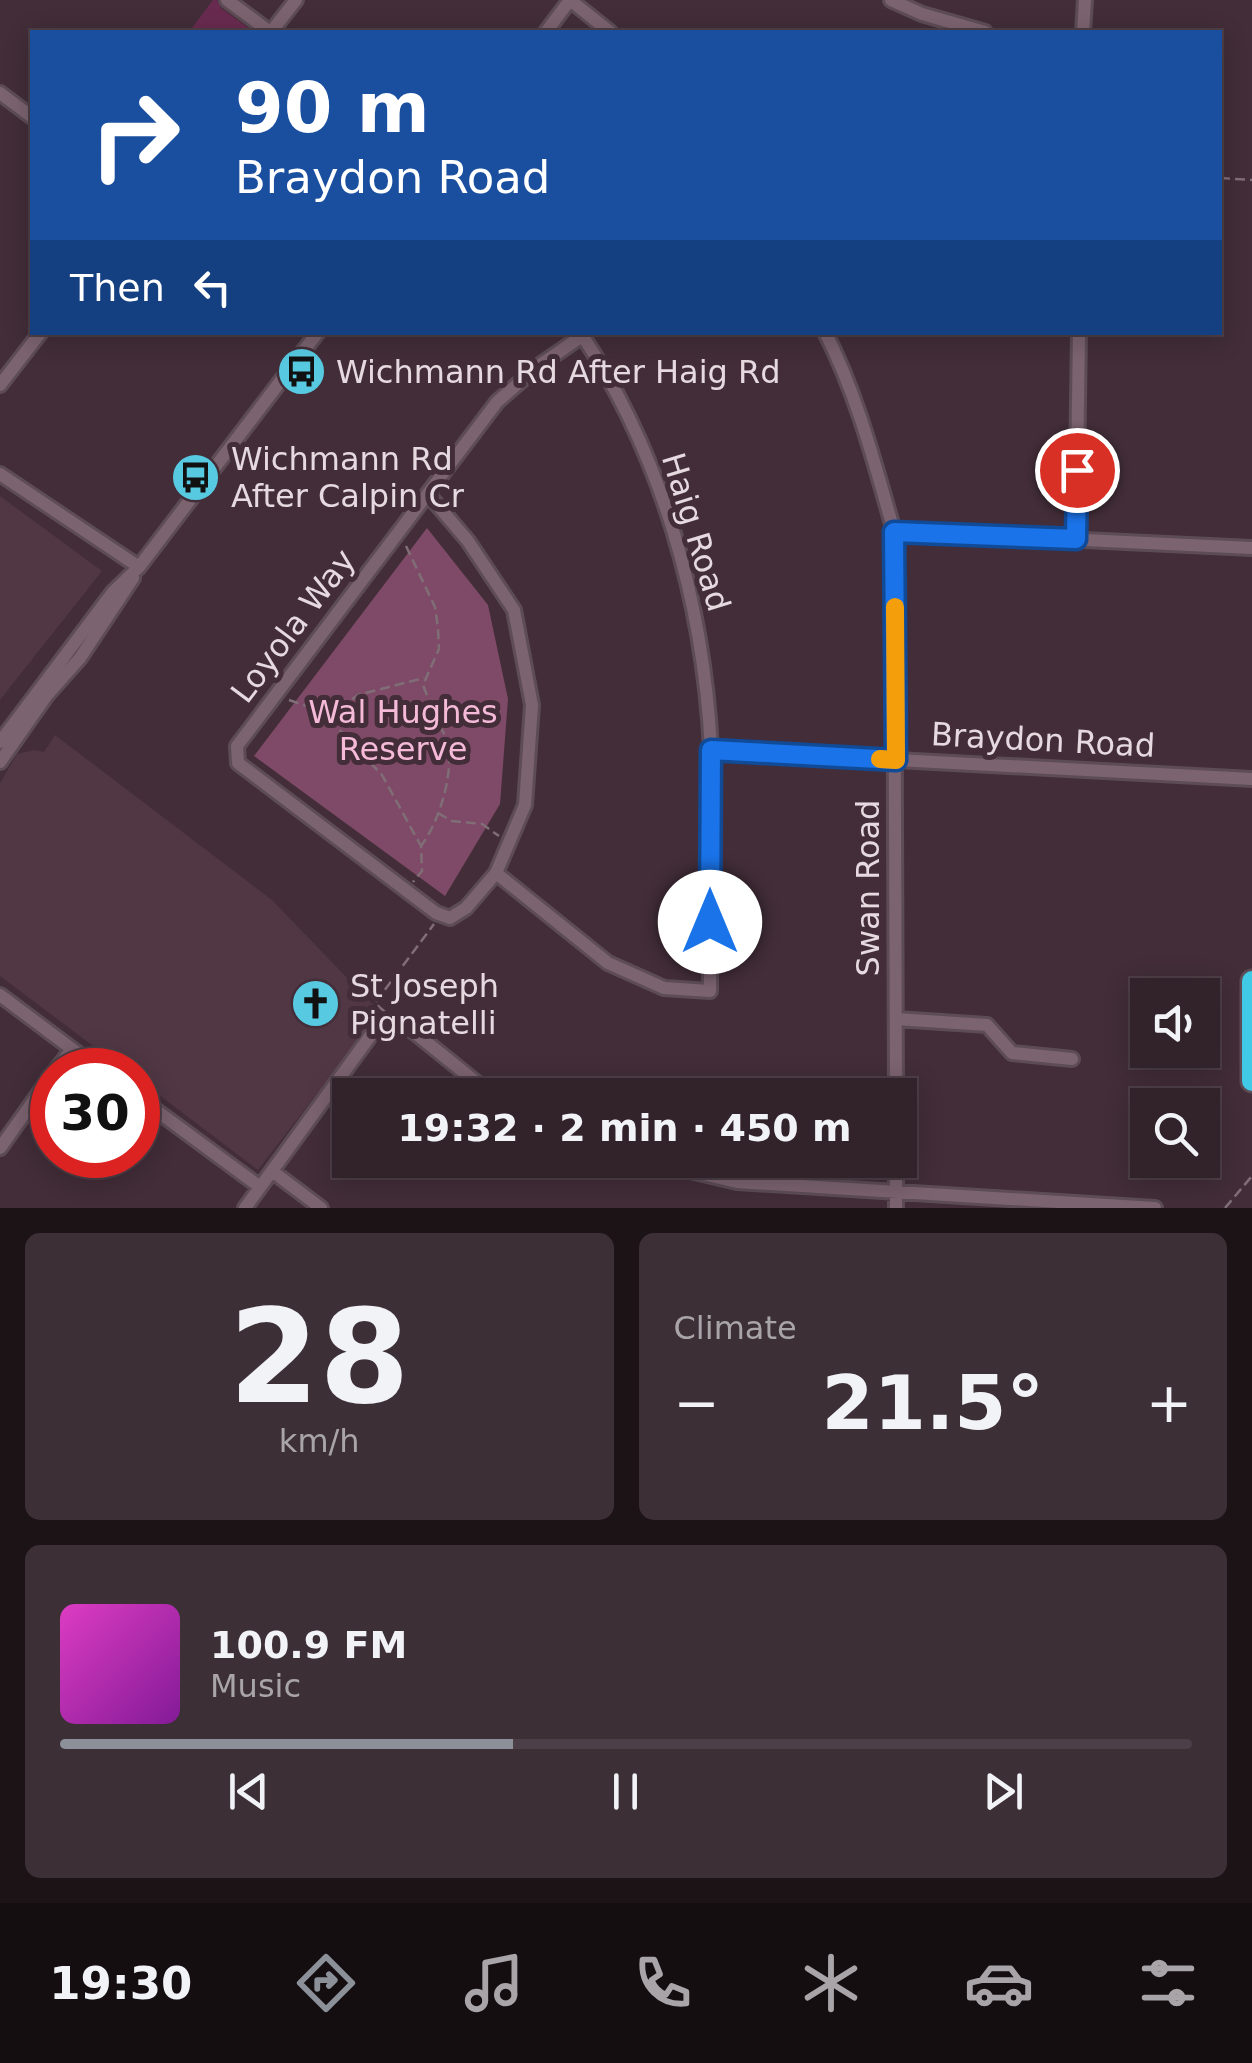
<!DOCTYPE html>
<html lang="en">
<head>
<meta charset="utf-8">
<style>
  body { margin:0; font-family:"DejaVu Sans",sans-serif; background:#3d2f36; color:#f1f3f6; height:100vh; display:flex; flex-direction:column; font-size:38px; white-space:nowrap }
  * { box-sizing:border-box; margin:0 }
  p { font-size:32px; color:#a8a4a8 }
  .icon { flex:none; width:55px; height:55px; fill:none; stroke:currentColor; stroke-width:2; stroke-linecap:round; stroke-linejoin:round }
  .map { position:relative; height:1208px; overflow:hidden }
  .side { display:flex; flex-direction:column; gap:25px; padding:25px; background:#1c1317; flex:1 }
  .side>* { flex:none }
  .guide { position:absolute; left:30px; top:30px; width:1192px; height:305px; border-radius:0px; box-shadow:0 5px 25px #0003,0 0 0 2px #4d3f47; background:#1a4fa0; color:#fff; overflow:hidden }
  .buttons { position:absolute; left:1130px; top:978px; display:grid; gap:20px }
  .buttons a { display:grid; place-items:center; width:90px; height:90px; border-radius:0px; background:#32222a; box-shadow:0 5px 25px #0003,0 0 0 2px #4d3f47; font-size:50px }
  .speed { position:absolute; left:30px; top:1048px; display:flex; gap:20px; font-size:50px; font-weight:700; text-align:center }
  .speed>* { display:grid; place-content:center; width:130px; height:130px; border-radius:50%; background:#32222a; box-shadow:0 5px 25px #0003,0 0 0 2px #4d3f47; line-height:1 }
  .speed .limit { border:15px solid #d22; background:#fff; color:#111 }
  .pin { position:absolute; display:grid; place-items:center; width:85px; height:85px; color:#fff; margin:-42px; border:5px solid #fff; border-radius:50%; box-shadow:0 2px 10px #0007 }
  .me { position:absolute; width:110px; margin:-55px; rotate:0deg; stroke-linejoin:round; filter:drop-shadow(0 0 8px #0008) }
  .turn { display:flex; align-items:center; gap:35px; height:210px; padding:0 40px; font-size:45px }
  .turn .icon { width:130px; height:130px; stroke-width:2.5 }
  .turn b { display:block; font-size:70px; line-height:85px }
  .then { display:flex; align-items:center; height:95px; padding:0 40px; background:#0003; gap:20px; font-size:38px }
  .big { font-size:75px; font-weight:600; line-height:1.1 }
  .side .widget { flex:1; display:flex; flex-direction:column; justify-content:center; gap:15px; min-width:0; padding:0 35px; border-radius:15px; background:#3d2f36 }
  .side .dial { align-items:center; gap:0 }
  .dial b { font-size:130px; line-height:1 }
  .song { display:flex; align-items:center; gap:30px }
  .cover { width:120px; height:120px; border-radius:15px; background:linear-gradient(135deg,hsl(310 70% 55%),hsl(290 70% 35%)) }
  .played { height:10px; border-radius:5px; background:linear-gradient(90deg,#8c9099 40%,#4d3f47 40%) }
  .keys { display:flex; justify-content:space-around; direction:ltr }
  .heat { display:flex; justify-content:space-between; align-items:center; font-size:55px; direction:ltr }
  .side .tiles { flex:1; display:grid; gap:25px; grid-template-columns:1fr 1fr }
  .widget:last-child { grid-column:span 2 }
  .trip { position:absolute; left:332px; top:1078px; width:585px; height:100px; border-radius:0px; background:#32222a; box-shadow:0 5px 25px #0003,0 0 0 2px #4d3f47; font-weight:600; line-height:100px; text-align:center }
  .dock { display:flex; height:160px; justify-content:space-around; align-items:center; background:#140e11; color:#a8a4a8 }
  .dock .icon { width:70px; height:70px }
  .dock .selected { color:#8c9099 }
  .dock b { font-size:45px; color:#f1f3f6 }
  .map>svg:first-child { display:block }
</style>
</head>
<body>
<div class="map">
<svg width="1252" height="1208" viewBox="0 0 1252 1208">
  <rect width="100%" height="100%" fill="#422d38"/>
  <path fill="#513744" d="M0,496l102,75 -102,129z
    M55,735l217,165 108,112 -122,158 -120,-91v-9h-13l-125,-94v-193l17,-29 17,-4 10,2z"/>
  <path fill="#7f4a67" d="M427,528l61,77 20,94 -8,105 -55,92 -191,-140z"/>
  <path fill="#682b4f" d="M213,0h4l4,8 33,24h-65z"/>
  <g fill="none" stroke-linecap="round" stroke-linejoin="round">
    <defs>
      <path id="minor" d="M227,0l43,32
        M570,0l40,32
        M891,0l31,14 63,18
        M271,32l25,-32
        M546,32l24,-32
        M1083,32l2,-32
        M0,93l32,24
        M825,332c32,62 50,133 69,199l2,564
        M0,385l41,-53
        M0,474l139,93
        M428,494l40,47 46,69 18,95 -7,100 -29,68 -30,35 -16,10 -14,-5 -198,-150 -1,-17 260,-344 40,-35 45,-31
        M894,531l358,17
        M1076,539l3,-207
        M0,742l113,-150 26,-25 179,-235
        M711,750l541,29
        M0,762l47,-67 33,-37 53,-80
        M496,873l112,90 56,25 46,3c0,-80 5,-163 1,-243 -8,-147 -49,-293 -131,-416
        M0,995l100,75
        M896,1019l91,6 25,28 60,6
        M56,1070l16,-21
        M138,1097l122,90
        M0,1148l52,-73
        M644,1160l93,22 418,26
        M896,1160v48
        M272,1171l49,37
        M245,1208l131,-180 16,-7 17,7 83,67"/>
      <path id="highway" d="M1252,981v100"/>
    </defs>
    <use href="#minor" stroke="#5d4c55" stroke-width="18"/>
    <use href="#highway" stroke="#5d4c55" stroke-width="25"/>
    <path stroke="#806e77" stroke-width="2.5" stroke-dasharray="10 5" stroke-linecap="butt" d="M1220,178l32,2
      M406,546l29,61 3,21 1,21 -16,36 5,13 -2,8c7,12 21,27 23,42 3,30 -10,74 -28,98
      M289,700l26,9 18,14 49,52 39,71 1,25 -9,11
      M328,717l30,-22 66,-17
      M438,813l14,8 30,3 17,12
      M385,1012l-10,-9 59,-79
      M1225,1208l27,-32"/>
    <use href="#minor" stroke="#7b636f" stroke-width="12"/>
    <use href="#highway" stroke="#41cae6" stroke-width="20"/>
  </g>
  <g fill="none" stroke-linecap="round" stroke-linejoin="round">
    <defs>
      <path id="route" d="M710,922l1,-172 185,10 -2,-228 182,7 1,-69"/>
    </defs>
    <use href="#route" stroke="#114b97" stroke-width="25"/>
    <use href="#route" stroke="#1a73e8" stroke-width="18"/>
    <path stroke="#f59e0b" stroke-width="18" d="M880,759l16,1 -1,-153"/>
  </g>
  <defs>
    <symbol id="bus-disc" viewBox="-11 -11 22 22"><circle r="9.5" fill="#57c9e1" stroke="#422d38"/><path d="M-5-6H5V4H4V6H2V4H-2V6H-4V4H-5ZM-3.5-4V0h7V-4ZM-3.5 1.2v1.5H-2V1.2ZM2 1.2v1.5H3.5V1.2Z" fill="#111"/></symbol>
    <symbol id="church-disc" viewBox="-11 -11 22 22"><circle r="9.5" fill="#57c9e1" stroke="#422d38"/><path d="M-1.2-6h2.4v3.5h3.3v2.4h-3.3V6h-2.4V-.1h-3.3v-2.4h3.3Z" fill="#111"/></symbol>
  </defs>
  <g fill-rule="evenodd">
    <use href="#bus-disc" x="274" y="344" width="55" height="55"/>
    <use href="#bus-disc" x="168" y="450" width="55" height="55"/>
    <use href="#church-disc" x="288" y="976" width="55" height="55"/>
  </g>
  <g text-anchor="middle" stroke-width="10" stroke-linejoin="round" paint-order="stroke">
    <g font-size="32" fill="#e6d9df" stroke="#422d38" text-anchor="start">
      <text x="336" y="383">Wichmann Rd After Haig Rd</text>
      <text x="231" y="470">Wichmann Rd<tspan x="231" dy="37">After Calpin Cr</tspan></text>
      <text x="350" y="997">St Joseph<tspan x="350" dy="37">Pignatelli</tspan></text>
    </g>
    <g font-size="32" fill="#e6d9df" stroke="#422d38">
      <text transform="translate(696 532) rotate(73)" y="11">Haig Road</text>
      <text transform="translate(293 626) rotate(-53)" y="11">Loyola Way</text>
      <text transform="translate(1043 740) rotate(3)" y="11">Braydon Road</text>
      <text transform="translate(868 888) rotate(-90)" y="11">Swan Road</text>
    </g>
    <g font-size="32" fill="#f4bad8" stroke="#422d38">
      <text x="403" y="723">Wal Hughes<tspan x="403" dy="37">Reserve</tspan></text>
    </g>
  </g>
</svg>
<div class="buttons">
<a><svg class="icon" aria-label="sound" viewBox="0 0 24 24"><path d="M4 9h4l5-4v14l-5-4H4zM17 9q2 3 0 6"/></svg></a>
<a><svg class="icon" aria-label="search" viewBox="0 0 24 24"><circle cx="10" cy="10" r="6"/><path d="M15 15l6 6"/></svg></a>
</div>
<div class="speed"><div class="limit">30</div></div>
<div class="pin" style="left:1077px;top:470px;background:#d93025"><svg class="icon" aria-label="arrive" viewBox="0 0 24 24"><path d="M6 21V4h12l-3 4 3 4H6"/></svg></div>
<svg class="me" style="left:710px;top:922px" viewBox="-20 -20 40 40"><circle r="19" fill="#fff"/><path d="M0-13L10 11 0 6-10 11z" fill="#1a73e8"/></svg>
<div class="trip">19:32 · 2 min · 450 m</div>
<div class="guide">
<div class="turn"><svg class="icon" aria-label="right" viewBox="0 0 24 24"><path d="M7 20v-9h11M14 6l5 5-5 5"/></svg><div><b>90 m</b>Braydon Road</div></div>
<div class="then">Then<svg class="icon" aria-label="left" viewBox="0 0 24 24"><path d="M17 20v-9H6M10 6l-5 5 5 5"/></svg></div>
</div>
</div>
<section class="side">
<div class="tiles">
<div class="widget dial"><b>28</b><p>km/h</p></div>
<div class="widget"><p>Climate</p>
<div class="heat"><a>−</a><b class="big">21.5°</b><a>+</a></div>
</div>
<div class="widget">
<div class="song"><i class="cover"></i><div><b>100.9 FM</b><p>Music</p></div></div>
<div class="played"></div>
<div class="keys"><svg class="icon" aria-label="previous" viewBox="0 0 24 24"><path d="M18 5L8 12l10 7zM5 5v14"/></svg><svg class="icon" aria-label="pause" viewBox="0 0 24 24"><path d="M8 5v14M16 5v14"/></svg><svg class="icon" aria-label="next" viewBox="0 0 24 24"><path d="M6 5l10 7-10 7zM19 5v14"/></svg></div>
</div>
</div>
</section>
<nav class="dock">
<b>19:30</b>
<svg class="icon selected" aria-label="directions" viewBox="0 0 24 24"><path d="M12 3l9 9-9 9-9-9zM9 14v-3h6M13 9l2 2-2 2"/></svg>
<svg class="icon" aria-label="music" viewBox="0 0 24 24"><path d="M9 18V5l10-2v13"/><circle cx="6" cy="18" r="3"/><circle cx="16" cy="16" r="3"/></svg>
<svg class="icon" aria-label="phone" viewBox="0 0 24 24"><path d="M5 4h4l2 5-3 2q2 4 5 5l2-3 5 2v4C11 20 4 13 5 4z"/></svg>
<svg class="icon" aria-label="climate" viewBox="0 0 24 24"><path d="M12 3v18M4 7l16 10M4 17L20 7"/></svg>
<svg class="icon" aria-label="car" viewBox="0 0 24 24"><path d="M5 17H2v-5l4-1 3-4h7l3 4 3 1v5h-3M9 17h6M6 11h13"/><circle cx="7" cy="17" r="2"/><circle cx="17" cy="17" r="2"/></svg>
<svg class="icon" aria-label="filters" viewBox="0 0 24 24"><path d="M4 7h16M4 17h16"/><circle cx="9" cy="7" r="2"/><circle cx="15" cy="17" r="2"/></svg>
</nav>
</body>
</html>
